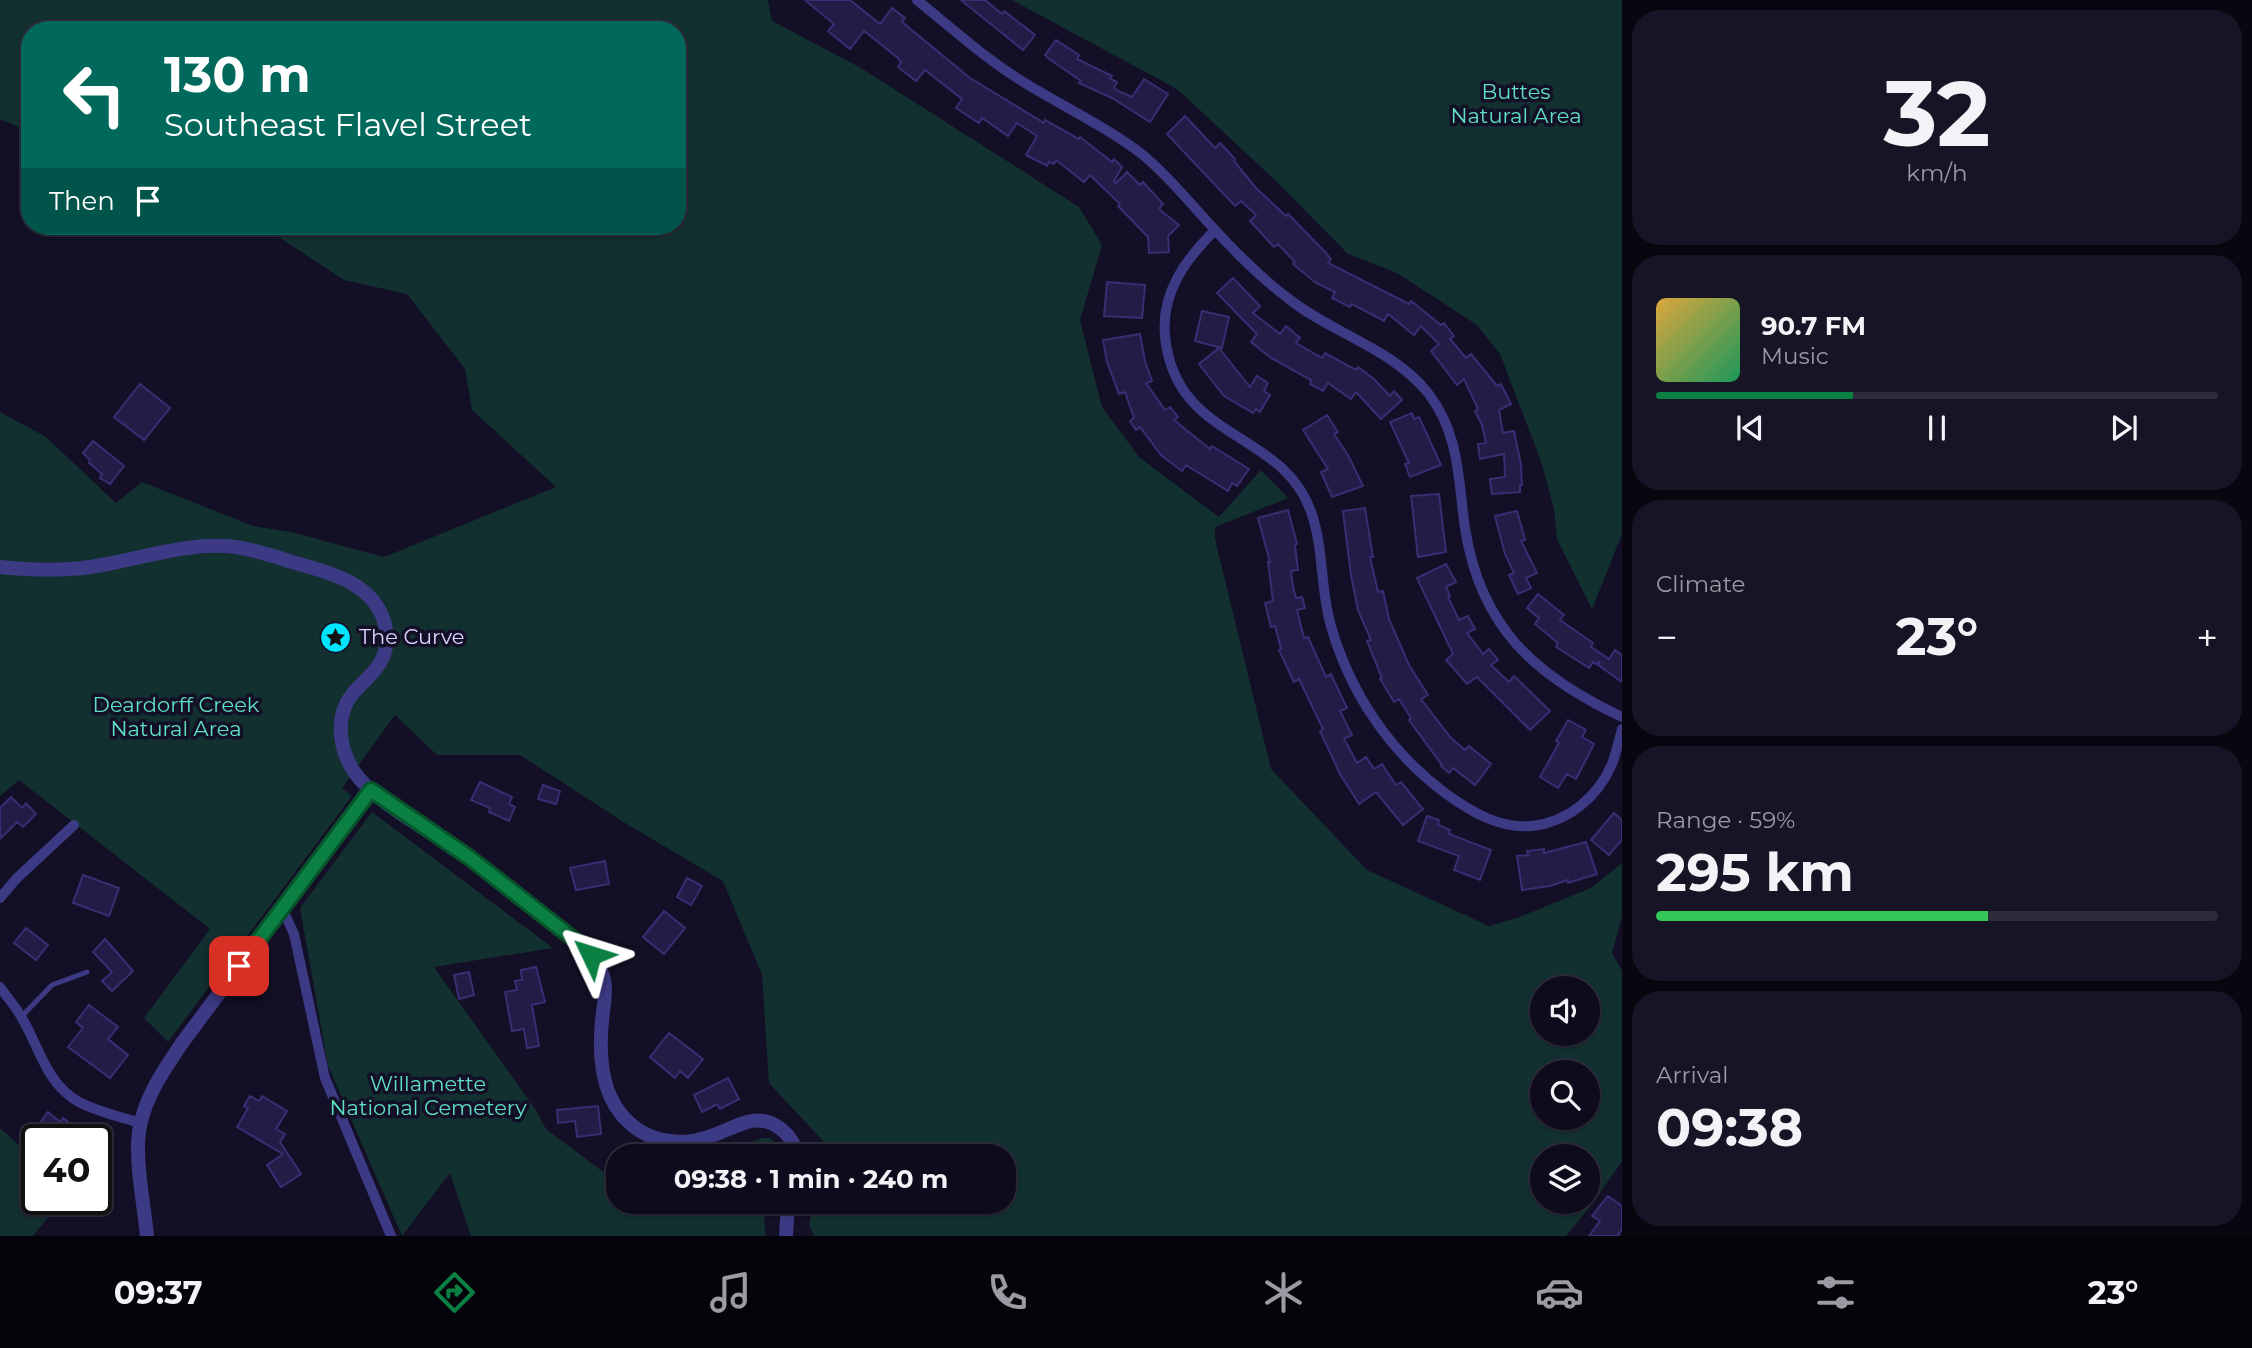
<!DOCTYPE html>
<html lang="en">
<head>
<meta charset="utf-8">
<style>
  body { margin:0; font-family:Montserrat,sans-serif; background:#171425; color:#f1f3f6; height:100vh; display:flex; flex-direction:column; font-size:26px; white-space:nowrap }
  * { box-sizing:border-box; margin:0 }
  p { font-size:23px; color:#9b9ba3 }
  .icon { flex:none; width:38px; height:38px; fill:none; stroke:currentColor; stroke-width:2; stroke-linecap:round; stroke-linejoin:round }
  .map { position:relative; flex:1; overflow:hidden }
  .side { display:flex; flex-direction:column; gap:10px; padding:10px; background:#08060f; width:630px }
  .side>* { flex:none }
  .guide { position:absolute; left:21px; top:21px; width:665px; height:214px; border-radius:28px; box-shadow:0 2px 5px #0004,0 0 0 2px #2e2b3b; background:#00695c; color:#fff; overflow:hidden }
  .tools { position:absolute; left:1530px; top:976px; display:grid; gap:14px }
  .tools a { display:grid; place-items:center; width:70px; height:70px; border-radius:50%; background:#0e0b1c; box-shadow:0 2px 5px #0004,0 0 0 2px #2e2b3b; font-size:35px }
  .speed { position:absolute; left:21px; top:1124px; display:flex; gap:14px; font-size:35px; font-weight:700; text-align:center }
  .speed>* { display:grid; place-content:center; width:91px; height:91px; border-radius:50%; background:#0e0b1c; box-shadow:0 2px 5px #0004,0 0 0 2px #2e2b3b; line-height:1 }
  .speed .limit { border:4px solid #111; border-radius:10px; background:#fff; color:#111 }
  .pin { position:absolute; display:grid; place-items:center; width:60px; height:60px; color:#fff; margin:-30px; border-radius:14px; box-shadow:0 4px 10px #0006 }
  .me { position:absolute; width:77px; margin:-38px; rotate:311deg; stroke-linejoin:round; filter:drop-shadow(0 0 5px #0008) }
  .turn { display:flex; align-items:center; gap:24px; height:147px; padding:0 28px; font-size:32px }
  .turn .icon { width:91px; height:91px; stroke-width:2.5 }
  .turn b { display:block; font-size:49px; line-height:60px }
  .then { display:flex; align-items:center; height:66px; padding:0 28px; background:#0003; gap:14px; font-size:26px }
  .big { font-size:52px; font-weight:700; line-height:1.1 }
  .side .widget { flex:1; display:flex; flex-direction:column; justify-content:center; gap:10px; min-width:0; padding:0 24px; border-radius:28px; background:#171425 }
  .side .dial { align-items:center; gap:0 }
  .dial b { font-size:91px; line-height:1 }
  .song { display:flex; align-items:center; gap:21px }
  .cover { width:84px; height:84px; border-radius:10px; background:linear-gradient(135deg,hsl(40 70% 55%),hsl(150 70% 35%)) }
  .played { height:7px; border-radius:4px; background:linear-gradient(90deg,#0b8043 35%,#2e2b3b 35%) }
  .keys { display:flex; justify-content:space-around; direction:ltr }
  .heat { display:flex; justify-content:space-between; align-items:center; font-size:38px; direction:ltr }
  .charge { height:10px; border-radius:5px; background:linear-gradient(90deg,#34c759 59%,#2e2b3b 0) }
  .trip { position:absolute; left:606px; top:1144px; width:410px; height:70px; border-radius:28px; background:#0e0b1c; box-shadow:0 2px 5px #0004,0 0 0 2px #2e2b3b; font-weight:700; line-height:70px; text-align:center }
  .tabs { display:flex; height:112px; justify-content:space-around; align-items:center; background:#06040b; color:#9b9ba3 }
  .tabs .icon { width:49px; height:49px }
  .tabs .selected { color:#0b8043 }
  .tabs b { font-size:32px; color:#f1f3f6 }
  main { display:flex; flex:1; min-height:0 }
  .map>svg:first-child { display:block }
</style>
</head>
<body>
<main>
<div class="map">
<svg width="1622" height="1236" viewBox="0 0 1622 1236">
  <rect width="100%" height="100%" fill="#130f26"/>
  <path fill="#12302f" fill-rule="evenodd" d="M0,0h768l4,21 89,47 218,139 23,38 -22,75 22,87 37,50 80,60 42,-47 27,28 -73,29v12l56,230 96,101 122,56 28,-8 74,-30 31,-25v53l-10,37 10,18v190l-28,41 -28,34h-752l-5,-11 5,-23h189v-45h-180l2,-14 -56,-60 -7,-108 -39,-94 -98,-58 -105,-68h-83l-42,-40 -53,73 10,8 -184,246 -24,-24 66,-89 -191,-149 -19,16v-384l46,25 70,66 26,-21 111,44 38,6 93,25 172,-70 -84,-77 -7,-41 -58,-75 -63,-14 -82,-54h415v-196h-647v102l-30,-13zM1542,989h45v45h-45zM1542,1073h45v45h-45zM1542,1157h45v45h-45z
    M1012,0h610v534l-30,75 -35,-70 -3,-30 -13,-48 -41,-107 -23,-29 -80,-52 -49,-19 -72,-73 -99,-92z
    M372,812l181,136 -119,19 102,143 10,19 72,54v19h150l-4,20 2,14h-295l-21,-63 -48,63 -74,-170 -28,-158z
    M0,1128l37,33v38h26l-30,37h-33z
    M762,1138h8l8,7 3,12h-71z"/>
  <path fill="#241b47" stroke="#3b2d73" stroke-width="2" d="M805,0h45l30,24 12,-16 13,10 -3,4 68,56 74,45 1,-3 34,19 1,-2 32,25 2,-3 8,8 -8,14 2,2 11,-11 13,13 3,-3 20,22 -4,5 20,16 -11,11 1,16 -20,1 -1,-16 -30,-31 2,-2 -30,-29 -6,7 -28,-22 -2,4 -5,-2 -2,4 -21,-11 11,-19 -20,-13 -9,13 -26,-18 -3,5 -23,-15 6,-9 -37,-29 -9,11 -18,-14 3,-5 -3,-4 -34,-27 -14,18 -22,-18 6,-7z
    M961,0h24l17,14 2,-3 31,24 -12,15z
    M1056,40l23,15 -2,4 35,17 -2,3 7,3 -3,6 2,2 16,7 12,-18 24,15 -18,28 -38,-24 -33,-15 2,-2 -33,-23 -3,-3z
    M1185,116l30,32 5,-5 15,16 -1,2 22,27 30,28 2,-2 38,39 5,6 -3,4 81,41 2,-3 30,24 3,-2 10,13 -4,3 16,19 5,-4 26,32 4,-2 10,20 -12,6 4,23 11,-2 7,34 1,20h-2v7l-28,2 -2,-15 15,-2 -1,-23 -24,5 -2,-15 8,-1 -4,-18 -7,-14 3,-2 -14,-30 -7,6 -26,-34 8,-7 -18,-18 -7,9 -26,-21 -4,7 -32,-17 -2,3 -18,-9 3,-6 -19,-9 -23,-19 2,-2 -17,-18 -4,3 -24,-26 6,-6 -15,-14 -6,5 -68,-72z
    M1233,278l27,28 -7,7 27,21 6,-8 14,12 -4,5 26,15 3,-5 31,17 2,-3 17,13 15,16 4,-5 8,9 -21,19 -25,-27 -5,7 -23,-16 -5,8 -13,-7 1,-4 -40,-22 -20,-16 6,-8 -40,-41z
    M1107,282l38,3 -3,33 -38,-2z
    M1202,311l27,6 -7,31 -27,-7z
    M1140,334l5,27 7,20 -6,2 19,27 5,-3 8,10 -4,3 36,29 2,-3 37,23 -12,17 -5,-3 -4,8 -42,-26 -4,6 -21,-16 -21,-28 -4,3 -6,-9 4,-3 -9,-26 -6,2 -12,-32 -4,-22z
    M1219,348l31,39 7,-11 11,7 -4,8 6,4 -10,17 -4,-3 -3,4 -29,-17 -25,-32z
    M140,384l30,24 -26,32 -30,-23z
    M1412,413l2,6 5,-2 22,48 -31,12 -5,-13 4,-1 -19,-41z
    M1327,415l11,17 -4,2 14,21 15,31 -31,11 -11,-25 7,-3 -25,-39z
    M93,441l31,25 -14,18 -10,-6 2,-4 -13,-11 1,-3 -7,-7z
    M1439,494l7,58 -28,5 -7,-61z
    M1365,508l8,49h-3l8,35 5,-1 6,28 20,46 19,30 -7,4 30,39 14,12 4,-4 22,18 -16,21 -22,-17 -4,5 -8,-7 1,-1 -33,-45 2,-2 -12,-19 -5,3 -14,-23 2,-1 -15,-37 4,-1 -13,-30 -7,-35 -8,-64z
    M1288,510l9,34 -2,1 3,25 -7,1 2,16 3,11 6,-1 3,11 -8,2 7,28 4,-1 18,40 5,-3 16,34 -7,3 12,24 -8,4 13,24 9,-6 8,12 8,-5 14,21 5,-3 22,27 -20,16 -27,-33 -17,12 -19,-30 -20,-43 3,-2 -24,-50 -5,3 -15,-32 2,-1 -6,-23 -4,1 -6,-24 8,-2 -5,-39h2l-12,-44z
    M1517,511l8,29 -4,1 16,32 -11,5 5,10 -13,6 -9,-19 5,-2 -9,-19 -10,-38z
    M1446,564l10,18 -10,5 4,9 -2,1 11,23 9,-4 7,13 -8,4 16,21 6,-5 9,11 -7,5 18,17 5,-6 36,35 -20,19 -53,-53 -10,7 -21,-24 7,-6 -36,-76z
    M1538,594l26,21 -4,5 33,23 -2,4 18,12 6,-9 7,5v27l-24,-17 2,-4 -4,3 -3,-2 -4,6 -33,-21 2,-4 -23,-19 4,-6 -12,-10z
    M1568,720l18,10 -4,7 12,7 -18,35 -9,-5 -9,14 -18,-11 19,-34 -3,-2z
    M480,782l32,15 -3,7 6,3 -6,14 -20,-9 1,-4 -19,-8z
    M543,785l17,6 -4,13 -18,-5z
    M11,797l11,11 4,-5 10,11 -13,13 -6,-5 -17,17v-31z
    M1614,813l8,7v20l-13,15 -18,-15z
    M1427,816l12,4 -1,5 12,5 -1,4 42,16 -11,30 -26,-10 5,-14 -41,-15z
    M1586,842l11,32 -29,9v-3l-18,6 -28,4 -5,-34 11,-1 -1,-4 17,-2v4z
    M605,861l4,23 -33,6 -6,-22z
    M83,875l36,13 -10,28 -36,-13z
    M687,878l15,8 -11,19 -14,-8z
    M664,911l21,17 -21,26 -21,-17z
    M26,928l22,17 -12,15 -22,-17z
    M105,939l28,32 -21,20 -10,-10 10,-9 -19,-20z
    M536,967l9,35 -13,3 7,41 -12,2 -3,-19 -12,2 -7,-39 12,-2 -2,-9 7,-1 -1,-10z
    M469,972l5,23 -15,4 -5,-24z
    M89,1005l29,22 -10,12 20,16 -18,23 -42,-31 15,-19 -7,-6z
    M669,1033l34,26 -15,19 -8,-7 -5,7 -25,-21z
    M728,1078l11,21 -19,10 -3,-5 -15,8 -8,-17z
    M250,1096l9,5 3,-5 25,15 -11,18 9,5 -5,8 21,32 -20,13 -14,-22 16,-11 -46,-27 11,-19 -4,-2z
    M598,1106l3,28 -24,3 -2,-16 -17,2 -1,-13z
    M48,1112l12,10 3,-4 18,14 -6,7h-32l-6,-5 3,-4 -3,-3z
    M1608,1196l14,10v24l-5,6h-28l11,-15 -8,-5z"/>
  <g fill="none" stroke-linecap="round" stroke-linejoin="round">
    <path stroke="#3d3a85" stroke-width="5" d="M22,1016l30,-31 35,-13"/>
    <path stroke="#3d3a85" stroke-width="10" d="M917,0c37,30 72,62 113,86 38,23 78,42 113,69 23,19 42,42 62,64 26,29 53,57 84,80 44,35 103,49 139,94 32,41 30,87 37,135 15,99 70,148 157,189
      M1215,230c-29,29 -54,62 -50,106 10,106 118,93 146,176 13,35 9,77 20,114 19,67 59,126 114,167 26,19 55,36 87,33 36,-4 66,-29 80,-62 4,-11 7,-24 10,-35
      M0,898l16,-19 58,-54
      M282,908l12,26 31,144 66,158
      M0,987c7,10 16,20 22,31 17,29 25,67 57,84 19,10 41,15 62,21"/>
    <path stroke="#3d3a85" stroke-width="14" d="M0,567c29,3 61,4 90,0 50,-7 95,-26 146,-20 19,3 38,9 56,15 35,10 77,19 91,56 4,12 5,25 1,37 -6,15 -19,25 -30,37 -19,22 -16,54 -1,78 21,33 81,63 114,86 39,27 75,59 113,88 10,10 20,20 24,35 3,13 -1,29 -2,42 -4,41 0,86 38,110 17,10 38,13 57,9 18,-3 33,-13 50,-18 25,-7 46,12 51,35
      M147,1236c-3,-31 -10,-63 -9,-93 1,-38 24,-70 44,-100l189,-253
      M786,1236l2,-34"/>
  </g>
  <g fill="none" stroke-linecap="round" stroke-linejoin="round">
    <defs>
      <path id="route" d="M239,966l132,-176 99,68 110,86 11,11"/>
    </defs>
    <use href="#route" stroke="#07532c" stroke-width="18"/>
    <use href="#route" stroke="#0b8043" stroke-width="12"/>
  </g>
  <defs>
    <symbol id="sight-disc" viewBox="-11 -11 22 22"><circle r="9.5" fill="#00e5ff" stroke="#130f26"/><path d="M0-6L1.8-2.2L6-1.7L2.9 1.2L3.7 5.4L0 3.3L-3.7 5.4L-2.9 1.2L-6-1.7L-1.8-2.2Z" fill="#111"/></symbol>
  </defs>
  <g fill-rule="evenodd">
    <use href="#sight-disc" x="318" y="620" width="35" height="35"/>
  </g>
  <g text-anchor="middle" stroke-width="7" stroke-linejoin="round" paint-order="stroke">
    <g font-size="21" fill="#5fe0c0" stroke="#130f26">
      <text x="1516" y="99">Buttes<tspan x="1516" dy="24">Natural Area</tspan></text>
      <text x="176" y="712">Deardorff Creek<tspan x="176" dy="24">Natural Area</tspan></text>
      <text x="428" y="1091">Willamette<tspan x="428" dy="24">National Cemetery</tspan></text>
    </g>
    <g font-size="21" fill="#d9d4ff" stroke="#130f26" text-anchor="start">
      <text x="359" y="644">The Curve</text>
    </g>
  </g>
</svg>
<div class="tools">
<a><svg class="icon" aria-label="sound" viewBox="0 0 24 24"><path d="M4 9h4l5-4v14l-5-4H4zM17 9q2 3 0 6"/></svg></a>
<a><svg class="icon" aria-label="search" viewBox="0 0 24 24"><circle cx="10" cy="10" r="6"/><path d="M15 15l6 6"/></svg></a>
<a><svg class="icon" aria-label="layers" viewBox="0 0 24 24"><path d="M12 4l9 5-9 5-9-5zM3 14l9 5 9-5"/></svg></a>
</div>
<div class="speed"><div class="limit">40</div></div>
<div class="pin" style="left:239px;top:966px;background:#d93025"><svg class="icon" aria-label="arrive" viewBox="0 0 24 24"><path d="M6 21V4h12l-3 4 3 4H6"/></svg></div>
<svg class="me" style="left:591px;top:955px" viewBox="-20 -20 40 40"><path d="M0-17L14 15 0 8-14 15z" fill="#0b8043" stroke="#fff" stroke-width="4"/></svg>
<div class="trip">09:38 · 1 min · 240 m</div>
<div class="guide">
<div class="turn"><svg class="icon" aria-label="left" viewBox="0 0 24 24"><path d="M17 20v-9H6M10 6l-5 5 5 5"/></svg><div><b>130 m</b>Southeast Flavel Street</div></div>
<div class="then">Then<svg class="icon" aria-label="arrive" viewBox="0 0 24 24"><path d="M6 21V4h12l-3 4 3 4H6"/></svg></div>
</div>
</div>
<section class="side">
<div class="widget dial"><b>32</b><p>km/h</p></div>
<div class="widget">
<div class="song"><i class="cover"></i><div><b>90.7 FM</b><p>Music</p></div></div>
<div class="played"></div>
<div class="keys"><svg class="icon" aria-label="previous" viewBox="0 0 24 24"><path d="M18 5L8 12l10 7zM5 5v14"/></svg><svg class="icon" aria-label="pause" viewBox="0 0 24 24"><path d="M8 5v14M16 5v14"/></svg><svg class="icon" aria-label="next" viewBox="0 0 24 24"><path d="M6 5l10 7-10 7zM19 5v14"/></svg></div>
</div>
<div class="widget"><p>Climate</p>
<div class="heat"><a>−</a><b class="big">23°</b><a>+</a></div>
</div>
<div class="widget"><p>Range · 59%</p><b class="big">295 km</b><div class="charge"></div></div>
<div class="widget"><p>Arrival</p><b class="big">09:38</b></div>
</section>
</main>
<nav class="tabs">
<b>09:37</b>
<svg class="icon selected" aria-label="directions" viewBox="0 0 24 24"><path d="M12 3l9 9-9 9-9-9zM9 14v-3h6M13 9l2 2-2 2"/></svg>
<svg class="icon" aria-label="music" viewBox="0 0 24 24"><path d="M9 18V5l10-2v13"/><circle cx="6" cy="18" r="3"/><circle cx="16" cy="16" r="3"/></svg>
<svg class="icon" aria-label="phone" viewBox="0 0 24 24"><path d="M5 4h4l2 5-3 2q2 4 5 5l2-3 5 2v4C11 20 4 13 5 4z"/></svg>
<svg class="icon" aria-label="climate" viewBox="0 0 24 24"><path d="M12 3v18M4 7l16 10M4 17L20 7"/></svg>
<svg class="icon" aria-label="car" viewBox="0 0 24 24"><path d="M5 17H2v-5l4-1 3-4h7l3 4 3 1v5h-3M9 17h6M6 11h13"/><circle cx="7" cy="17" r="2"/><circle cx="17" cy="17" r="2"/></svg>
<svg class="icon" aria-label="filters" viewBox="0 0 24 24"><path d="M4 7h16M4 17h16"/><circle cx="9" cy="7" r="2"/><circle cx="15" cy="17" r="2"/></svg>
<b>23°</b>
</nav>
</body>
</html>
